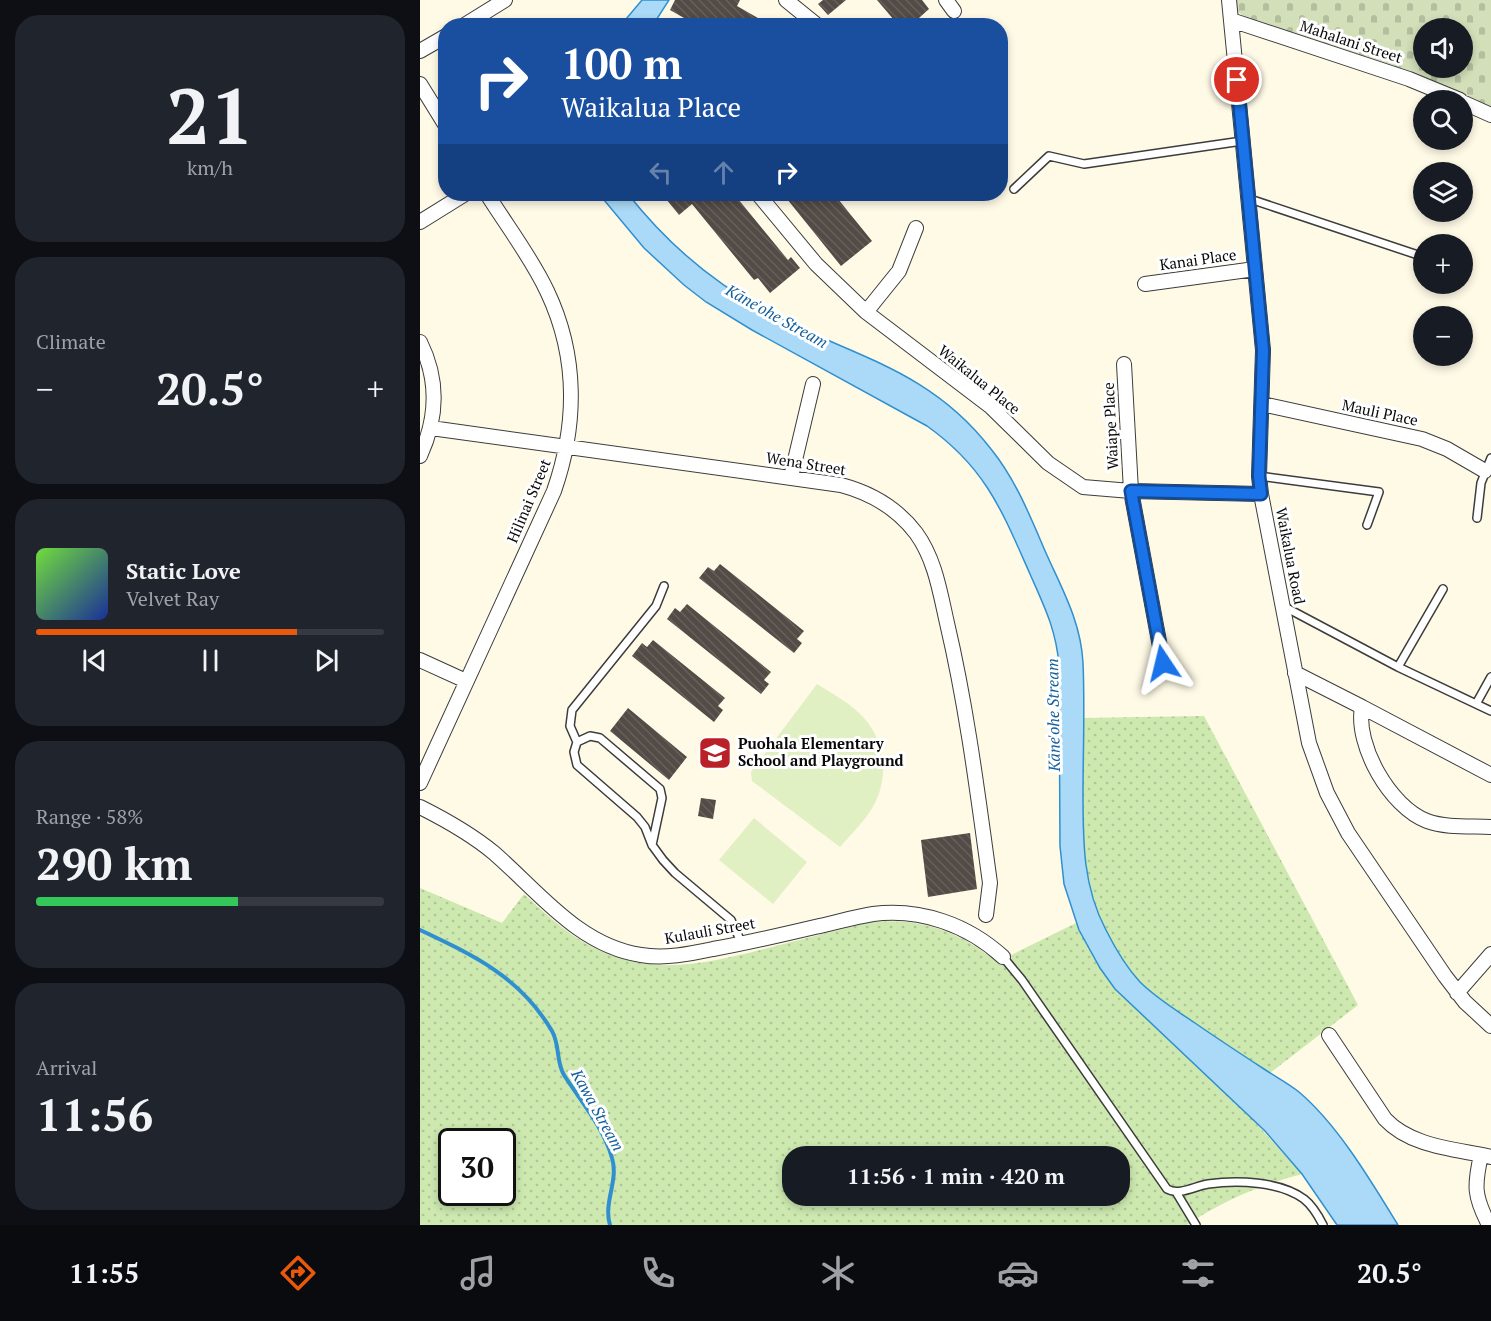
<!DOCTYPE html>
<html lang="en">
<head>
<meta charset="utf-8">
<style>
  body { margin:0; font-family:"PT Serif",serif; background:#20242c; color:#f1f3f6; height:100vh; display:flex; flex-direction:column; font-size:22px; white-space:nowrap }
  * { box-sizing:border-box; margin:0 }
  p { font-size:20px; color:#9ea1a6 }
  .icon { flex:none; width:33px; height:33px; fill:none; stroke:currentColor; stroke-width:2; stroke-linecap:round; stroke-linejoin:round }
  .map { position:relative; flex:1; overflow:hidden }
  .sheet { display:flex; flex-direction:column; gap:15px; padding:15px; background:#0d0f14; width:420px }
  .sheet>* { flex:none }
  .top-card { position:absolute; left:18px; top:18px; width:570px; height:183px; border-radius:24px; box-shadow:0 3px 9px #0003; background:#1a4fa0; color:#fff; overflow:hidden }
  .tools { position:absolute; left:993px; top:18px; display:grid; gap:12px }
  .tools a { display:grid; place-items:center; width:60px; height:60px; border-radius:50%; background:#171b24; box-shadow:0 3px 9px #0003; font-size:30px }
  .speed { position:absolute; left:18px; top:1128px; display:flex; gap:12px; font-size:30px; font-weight:700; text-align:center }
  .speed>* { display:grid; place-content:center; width:78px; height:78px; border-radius:50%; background:#171b24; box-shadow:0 3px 9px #0003; line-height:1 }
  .speed .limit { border:3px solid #111; border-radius:9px; background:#fff; color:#111 }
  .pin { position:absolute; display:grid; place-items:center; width:51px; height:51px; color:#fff; margin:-26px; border:3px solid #fff; border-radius:50%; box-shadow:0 2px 6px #0007 }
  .me { position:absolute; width:66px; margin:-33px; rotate:350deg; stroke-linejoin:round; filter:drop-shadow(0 0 4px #0008) }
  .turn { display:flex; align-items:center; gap:21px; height:126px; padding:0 24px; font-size:27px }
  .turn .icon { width:78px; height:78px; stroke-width:2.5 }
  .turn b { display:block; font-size:42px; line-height:51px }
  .lanes { display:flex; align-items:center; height:57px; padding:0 24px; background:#0003; justify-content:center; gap:30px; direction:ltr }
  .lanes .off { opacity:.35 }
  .big { font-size:45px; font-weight:700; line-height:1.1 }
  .sheet .tile { flex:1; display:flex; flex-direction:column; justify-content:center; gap:9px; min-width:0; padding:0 21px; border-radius:24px; background:#20242c }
  .sheet .dial { align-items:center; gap:0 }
  .dial b { font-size:78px; line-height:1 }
  .song { display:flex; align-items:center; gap:18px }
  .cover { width:72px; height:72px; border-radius:9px; background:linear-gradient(135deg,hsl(100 70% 55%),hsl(230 70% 35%)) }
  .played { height:6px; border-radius:3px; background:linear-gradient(90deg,#ea580c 75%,#363941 75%) }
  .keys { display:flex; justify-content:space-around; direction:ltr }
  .heat { display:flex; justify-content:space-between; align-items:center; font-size:33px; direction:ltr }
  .charge { height:9px; border-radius:4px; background:linear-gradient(90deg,#34c759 58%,#363941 0) }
  .trip { position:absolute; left:362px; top:1146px; width:348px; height:60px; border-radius:24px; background:#171b24; box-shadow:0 3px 9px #0003; font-weight:700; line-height:60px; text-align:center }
  .dock { display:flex; height:96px; justify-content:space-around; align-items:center; background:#090b0e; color:#9ea1a6 }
  .dock .icon { width:42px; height:42px }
  .dock .on { color:#ea580c }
  .dock b { font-size:27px; color:#f1f3f6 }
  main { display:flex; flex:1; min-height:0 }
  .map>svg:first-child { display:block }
</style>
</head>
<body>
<main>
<section class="sheet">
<div class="tile dial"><b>21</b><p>km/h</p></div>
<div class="tile"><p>Climate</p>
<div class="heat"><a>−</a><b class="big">20.5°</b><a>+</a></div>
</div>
<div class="tile">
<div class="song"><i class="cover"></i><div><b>Static Love</b><p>Velvet Ray</p></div></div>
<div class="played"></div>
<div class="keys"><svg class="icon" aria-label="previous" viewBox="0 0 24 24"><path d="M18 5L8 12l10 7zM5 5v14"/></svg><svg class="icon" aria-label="pause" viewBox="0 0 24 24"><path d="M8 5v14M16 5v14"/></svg><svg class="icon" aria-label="next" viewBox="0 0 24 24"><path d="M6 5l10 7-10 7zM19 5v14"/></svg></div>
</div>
<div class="tile"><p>Range · 58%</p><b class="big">290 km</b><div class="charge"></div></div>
<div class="tile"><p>Arrival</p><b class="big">11:56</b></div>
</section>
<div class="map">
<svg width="1071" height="1225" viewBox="0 0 1071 1225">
  <defs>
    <pattern id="grass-dots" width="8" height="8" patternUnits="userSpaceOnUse" patternTransform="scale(1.5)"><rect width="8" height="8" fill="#cde9b0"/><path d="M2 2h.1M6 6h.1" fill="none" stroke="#afc696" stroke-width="1.8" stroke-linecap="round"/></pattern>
    <pattern id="cemetery-stones" width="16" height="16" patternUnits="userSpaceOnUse" patternTransform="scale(1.5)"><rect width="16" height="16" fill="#d2dfb9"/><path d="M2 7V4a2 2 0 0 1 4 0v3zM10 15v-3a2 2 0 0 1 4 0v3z" fill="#b3be9e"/></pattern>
    <pattern id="building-back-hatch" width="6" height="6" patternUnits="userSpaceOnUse" patternTransform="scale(1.5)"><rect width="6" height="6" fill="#524b46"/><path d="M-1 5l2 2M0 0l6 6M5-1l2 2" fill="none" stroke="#66605c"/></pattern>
  </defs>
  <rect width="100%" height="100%" fill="#fffae6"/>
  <path fill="url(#grass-dots)" fill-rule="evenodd" d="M784,716l154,289 -88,68 -26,37 58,64c-41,11 -80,27 -115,51h-767v-337l82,35 22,-29c19,17 38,36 61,49 62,36 121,21 187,4 32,-8 65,-17 98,-25 51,-4 87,8 127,40l77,-38 25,-9c-23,-63 -16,-131 -16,-197zM32,1142h50v50h-50zM372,1156h327v40h-327z"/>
  <path fill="url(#cemetery-stones)" fill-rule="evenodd" d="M814,0h257v108l-92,-37 -154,-54 -7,-5zM1004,28h38v40h-38z"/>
  <path fill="#e0f0c2" d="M397,684c14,9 30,17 42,29 25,23 31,60 16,90 -8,16 -23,30 -35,44l-88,-66 -1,-9z
    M334,818l53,44 -34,42 -54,-44z"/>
  <path fill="#aadaf7" stroke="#308fcf" stroke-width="1.5" d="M222,0h27l-16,25h-32z
    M179,194h29c37,47 83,87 136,116 85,46 164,57 227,139 25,31 39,67 55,104 16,36 35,69 37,110 2,44 0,88 0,132 0,47 0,92 23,135 9,18 20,37 34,52 16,16 36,28 55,41 23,16 46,31 69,46 12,8 24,14 35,23 39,33 72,89 99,133h-61l-35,-51 -37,-43 -150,-142 -15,-21 -21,-38 -15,-46 -4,-38 -1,-181c-3,-36 -15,-59 -29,-91 -28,-63 -44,-106 -103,-148l-175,-96 -46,-28 -22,-17 -40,-37z"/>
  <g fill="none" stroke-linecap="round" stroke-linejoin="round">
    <path stroke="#308fcf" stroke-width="4" d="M0,930c55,26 100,47 132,101 8,14 4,31 12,44 16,25 40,53 48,83 7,23 -9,44 -2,67"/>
  </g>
  <path fill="url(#building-back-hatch)" d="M255,0h65l-3,6 35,20h-74l-28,-16z
    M403,0h23l-18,15 -10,-11z
    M457,0h45l7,9 -19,17h-23l7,-6z
    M242,194h72l54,66 3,-3 9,11 -30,25 -12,-15 -4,2 -62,-76 -13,11z
    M363,194h51l38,47 -31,25z
    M300,564l84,67 -7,8 5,4 -8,10 -95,-75 9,-11 6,4z
    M267,604l84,68 -7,8 5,4 -8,10 -94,-75 8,-11 5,4z
    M233,640l72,58 -7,8 5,4 -9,12 -82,-66 10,-13 5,4z
    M208,708l59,49 -18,23 -59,-49z
    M281,798l15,2 -3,19 -15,-3z
    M550,833l7,56 -49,8 -7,-57z"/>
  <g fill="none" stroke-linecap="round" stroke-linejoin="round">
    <defs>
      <path id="service" d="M594,189l35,-33 35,8 158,-23
        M827,198l177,59
        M839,476l120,16 -12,33
        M1057,518l4,-35 10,-25
        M863,606l115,61 93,44
        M978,667l45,-78
        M1056,704l15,-27
        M157,742l-7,-16 2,-16 84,-104 8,-20
        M232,845l10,-47 -2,-9 -60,-51 -10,-2 -13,6 -3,10 3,13 60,52 8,10 7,18 11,15 12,13 56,47 11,24
        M583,957l19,23 145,209c12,7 28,-3 41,-5 29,-4 71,-3 96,15 9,7 14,16 19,26
        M756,1192l20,33"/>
      <path id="minor" d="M366,0l32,26
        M526,0l8,11
        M809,0l34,350 -4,126 2,18 48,249 18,50 21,40 97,143 20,26 26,24
        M811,20l178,59 51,21
        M43,26l42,-26
        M0,51l26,-15
        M0,84l26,42
        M1042,102l29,13
        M338,194l58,70 50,48 125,95 57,56 35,24 48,4 130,3
        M0,222l45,-28
        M725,284l110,-15
        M446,312l33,-41 17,-43
        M0,342c19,38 18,75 0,114
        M704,364l7,127 32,172
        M842,404l160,35 25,10 38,22
        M11,428l410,57c30,8 56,23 75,48 19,26 24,59 31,90 20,85 31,173 43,260l-4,32
        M371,477l22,-93
        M0,660l46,21
        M875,673l67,34c-7,38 28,100 65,114 19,7 43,5 64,6
        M942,707l129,68
        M0,783l134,-292c23,-66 24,-135 -7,-200 -16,-34 -40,-65 -60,-97
        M0,807c26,13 51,27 74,46 44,38 85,93 147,102 24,4 48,-1 72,-6 34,-6 68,-14 102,-22 19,-4 39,-10 58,-13 48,-6 95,11 130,43
        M1037,993l34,-39
        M909,1035l56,84c26,28 71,30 106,38
        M1061,1155c-7,31 -7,41 8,70"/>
    </defs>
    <use href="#service" stroke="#3c3c3c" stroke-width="10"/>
    <use href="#minor" stroke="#3c3c3c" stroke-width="16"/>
    <use href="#service" stroke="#fff" stroke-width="7"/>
    <use href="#minor" stroke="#fff" stroke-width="14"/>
  </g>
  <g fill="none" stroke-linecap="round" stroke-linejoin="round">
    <defs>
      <path id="route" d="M743,663l-32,-172 130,3 -2,-18 4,-126 -26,-270"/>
    </defs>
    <use href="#route" stroke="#114b97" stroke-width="15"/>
    <use href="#route" stroke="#1a73e8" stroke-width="10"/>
  </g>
  <defs>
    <symbol id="school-square" viewBox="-11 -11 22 22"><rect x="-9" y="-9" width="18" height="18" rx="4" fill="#ba2027" stroke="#fff"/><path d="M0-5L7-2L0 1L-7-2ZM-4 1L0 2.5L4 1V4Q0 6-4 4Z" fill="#fff"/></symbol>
  </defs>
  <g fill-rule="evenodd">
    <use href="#school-square" x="276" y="734" width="38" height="38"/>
  </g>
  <g text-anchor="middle" stroke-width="6" stroke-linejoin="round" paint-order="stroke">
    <g font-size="15" fill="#090909" stroke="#fff">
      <text transform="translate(931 42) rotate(18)" y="5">Mahalani Street</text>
      <text transform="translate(778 260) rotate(-8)" y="5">Kanai Place</text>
      <text transform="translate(559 380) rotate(39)" y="5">Waikalua Place</text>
      <text transform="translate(960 413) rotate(12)" y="5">Mauli Place</text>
      <text transform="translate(691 426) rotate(-93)" y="5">Waiape Place</text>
      <text transform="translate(386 464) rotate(9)" y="5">Wena Street</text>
      <text transform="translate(109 501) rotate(-67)" y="5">Hilinai Street</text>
      <text transform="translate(870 556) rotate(79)" y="5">Waikalua Road</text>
      <text transform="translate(290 931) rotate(-10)" y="5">Kulauli Street</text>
    </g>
    <g font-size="15" font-weight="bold" fill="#090909" stroke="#fff" text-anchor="start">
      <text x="318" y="749">Puohala Elementary<tspan x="318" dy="17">School and Playground</tspan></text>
    </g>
    <g font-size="16" font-style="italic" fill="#125f9c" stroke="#fff">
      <text transform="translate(357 316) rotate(29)" y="6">Kāne'ohe Stream</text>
      <text transform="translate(633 715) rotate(-91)" y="6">Kāne'ohe Stream</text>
      <text transform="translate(178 1110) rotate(61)" y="6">Kawa Stream</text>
    </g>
  </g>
</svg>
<div class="tools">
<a><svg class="icon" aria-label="sound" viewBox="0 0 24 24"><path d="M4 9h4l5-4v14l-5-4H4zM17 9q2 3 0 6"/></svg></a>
<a><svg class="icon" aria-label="search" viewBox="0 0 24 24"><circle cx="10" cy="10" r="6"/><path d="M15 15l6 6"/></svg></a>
<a><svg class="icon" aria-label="layers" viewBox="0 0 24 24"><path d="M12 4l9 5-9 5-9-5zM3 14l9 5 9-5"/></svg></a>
<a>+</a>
<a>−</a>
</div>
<div class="speed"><div class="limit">30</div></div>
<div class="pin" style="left:817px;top:80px;background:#d93025"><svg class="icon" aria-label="arrive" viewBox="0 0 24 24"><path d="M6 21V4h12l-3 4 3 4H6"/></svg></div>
<svg class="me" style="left:743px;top:663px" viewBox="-20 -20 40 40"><path d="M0-17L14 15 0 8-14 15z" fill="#1a73e8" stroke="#fff" stroke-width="4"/></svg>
<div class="trip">11:56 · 1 min · 420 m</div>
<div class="top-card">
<div class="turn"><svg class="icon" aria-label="right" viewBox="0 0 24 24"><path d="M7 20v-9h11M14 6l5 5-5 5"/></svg><div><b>100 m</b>Waikalua Place</div></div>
<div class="lanes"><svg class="icon off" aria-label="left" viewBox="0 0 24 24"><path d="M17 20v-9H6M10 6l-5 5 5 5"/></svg><svg class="icon off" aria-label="ahead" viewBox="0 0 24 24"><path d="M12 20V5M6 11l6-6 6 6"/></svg><svg class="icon" aria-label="right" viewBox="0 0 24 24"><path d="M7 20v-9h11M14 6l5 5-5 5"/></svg></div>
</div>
</div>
</main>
<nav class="dock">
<b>11:55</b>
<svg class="icon on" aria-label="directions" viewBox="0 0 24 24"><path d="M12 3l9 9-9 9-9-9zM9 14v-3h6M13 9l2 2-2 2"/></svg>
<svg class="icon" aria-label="music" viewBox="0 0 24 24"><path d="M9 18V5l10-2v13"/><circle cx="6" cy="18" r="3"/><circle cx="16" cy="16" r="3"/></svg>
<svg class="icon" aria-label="phone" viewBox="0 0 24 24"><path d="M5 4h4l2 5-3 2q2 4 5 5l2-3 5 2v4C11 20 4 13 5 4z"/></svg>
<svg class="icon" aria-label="climate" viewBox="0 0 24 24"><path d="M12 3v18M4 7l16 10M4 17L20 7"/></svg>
<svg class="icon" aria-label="car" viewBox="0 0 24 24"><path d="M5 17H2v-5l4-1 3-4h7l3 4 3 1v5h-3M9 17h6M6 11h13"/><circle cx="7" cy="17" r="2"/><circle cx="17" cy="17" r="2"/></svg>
<svg class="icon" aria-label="filters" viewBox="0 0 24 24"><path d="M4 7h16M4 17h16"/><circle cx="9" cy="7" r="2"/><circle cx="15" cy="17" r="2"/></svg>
<b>20.5°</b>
</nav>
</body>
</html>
